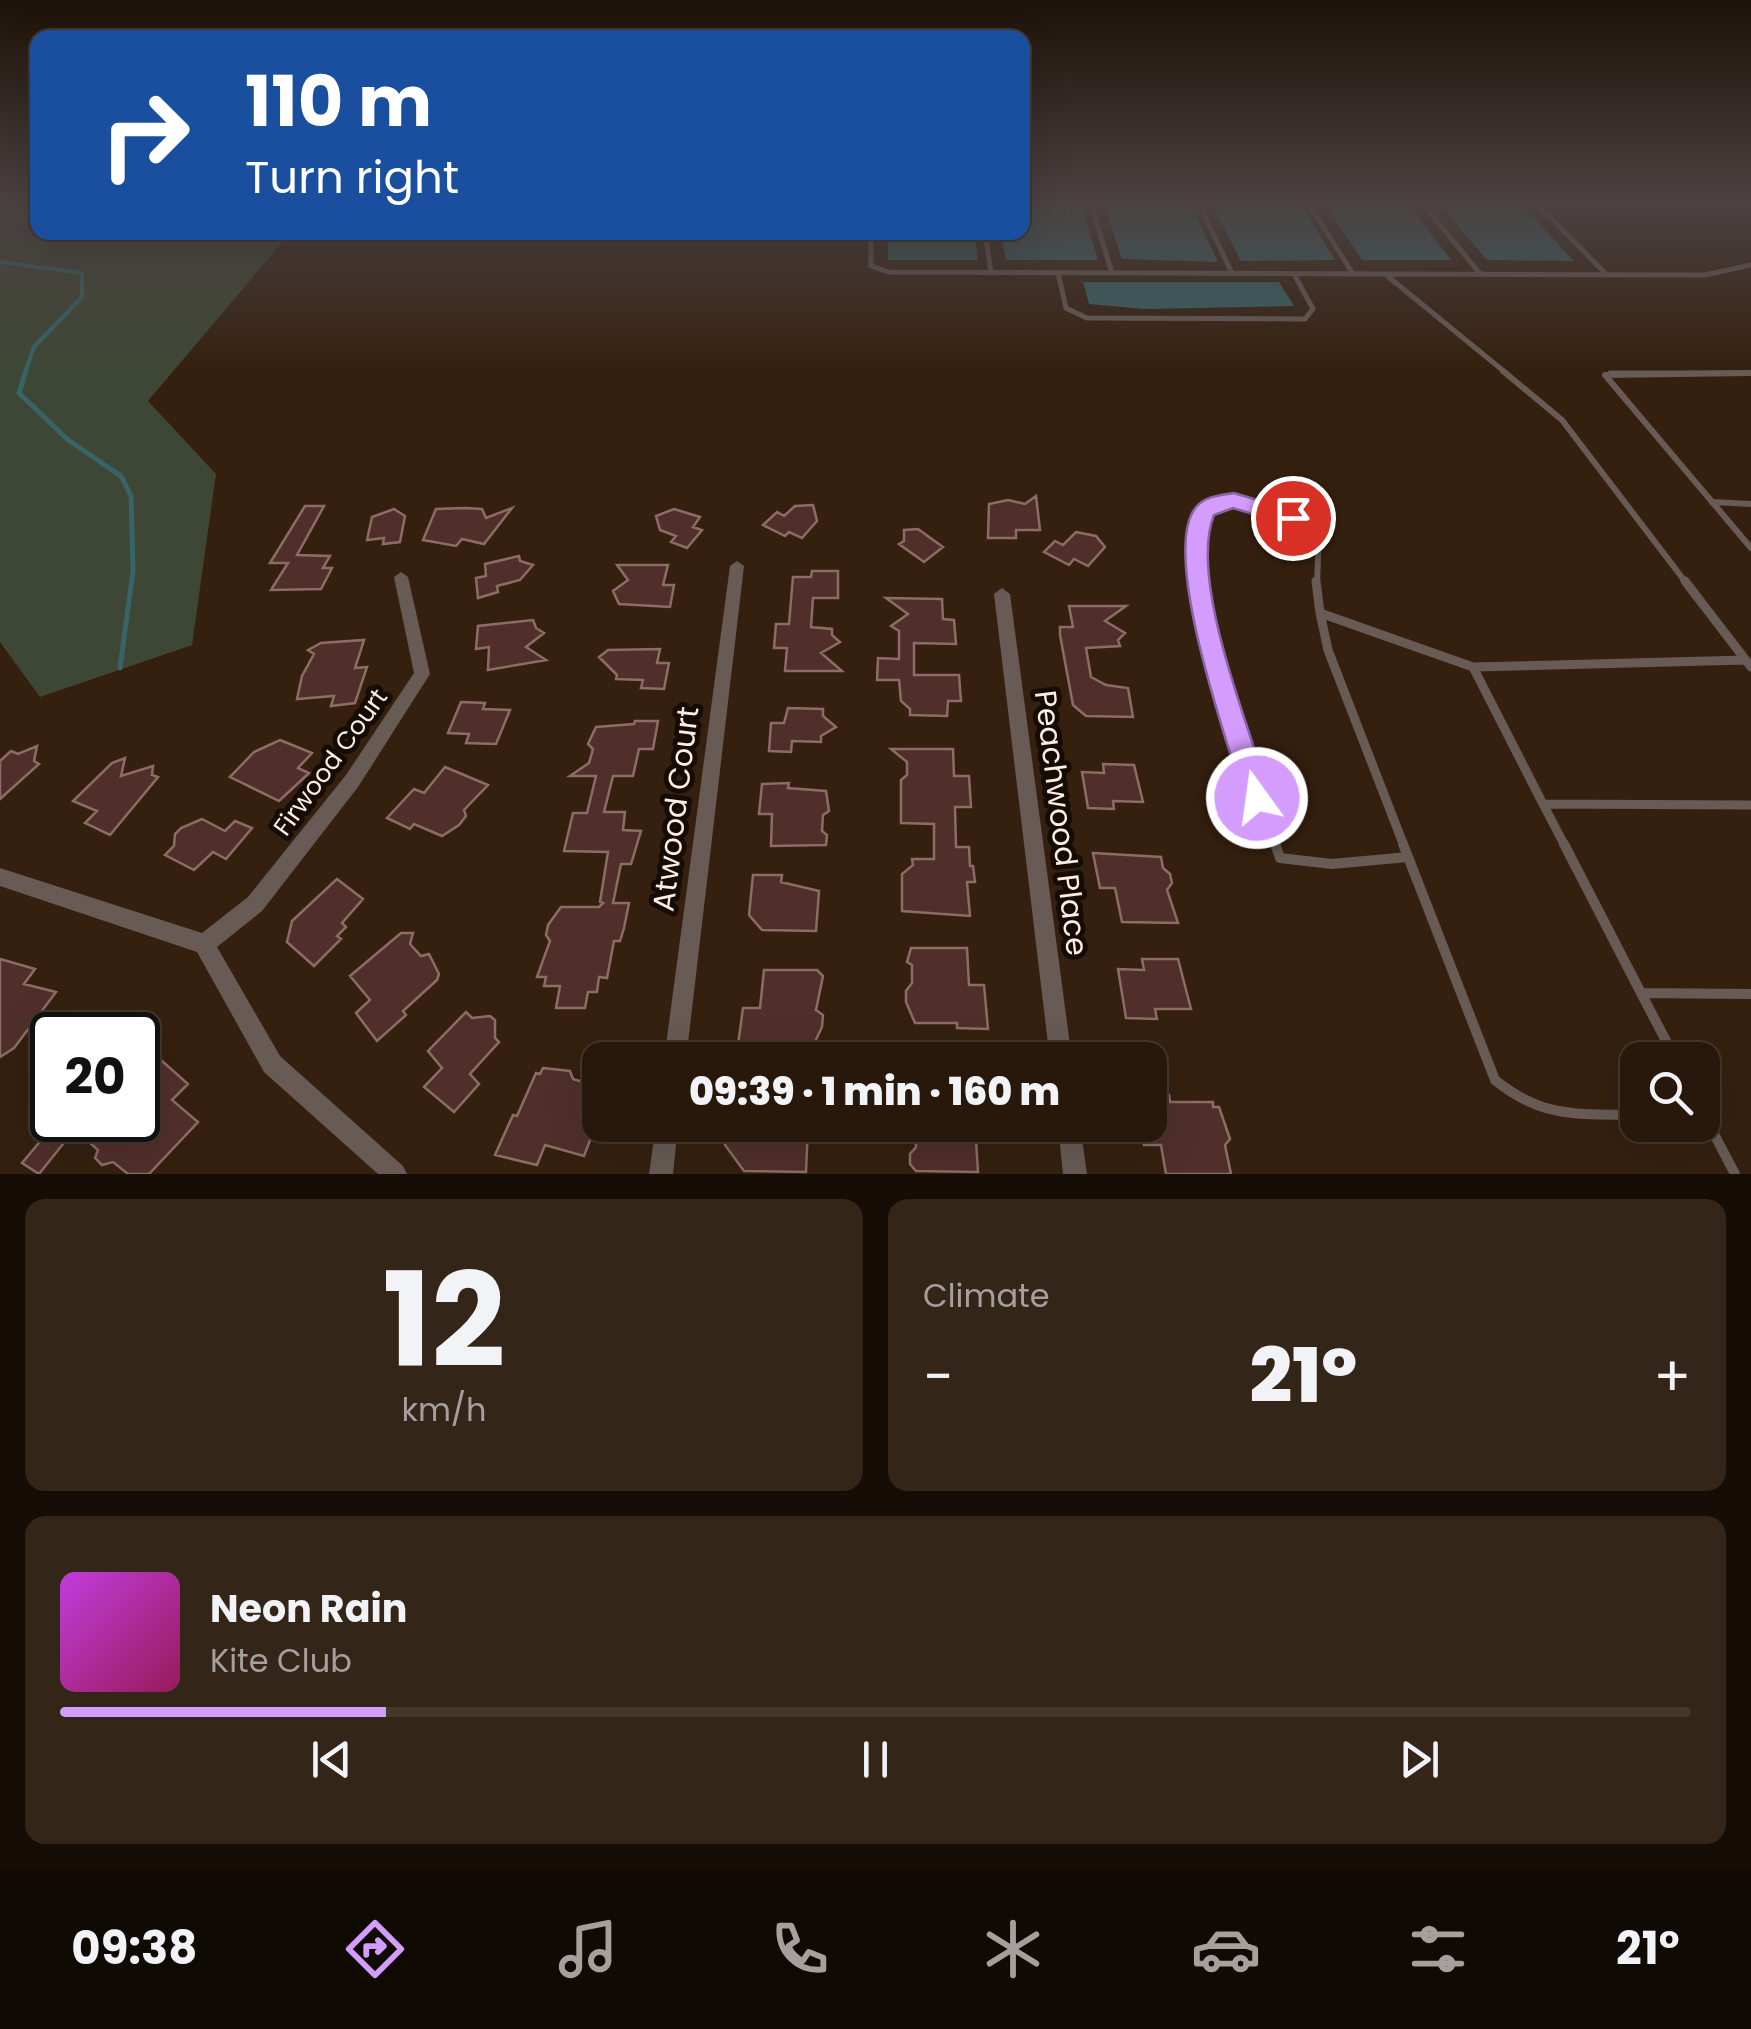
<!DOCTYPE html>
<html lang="en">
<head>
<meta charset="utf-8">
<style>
  body { margin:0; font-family:Poppins,sans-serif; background:#342519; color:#f1f3f6; height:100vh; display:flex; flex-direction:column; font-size:38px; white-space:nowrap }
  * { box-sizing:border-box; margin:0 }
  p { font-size:32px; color:#a5a09d }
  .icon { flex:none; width:55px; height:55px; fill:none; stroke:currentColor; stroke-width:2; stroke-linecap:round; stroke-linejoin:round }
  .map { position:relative; height:1174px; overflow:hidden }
  .side { display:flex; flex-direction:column; gap:25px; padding:25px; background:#160d06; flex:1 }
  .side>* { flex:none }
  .guide { position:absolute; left:30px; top:30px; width:1000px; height:210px; border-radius:20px; box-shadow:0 10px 40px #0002,0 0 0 2px #44372c; background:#1a4fa0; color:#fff; overflow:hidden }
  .controls { position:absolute; left:1620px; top:1042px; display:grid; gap:20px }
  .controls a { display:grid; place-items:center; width:100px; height:100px; border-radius:20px; background:#28180b; box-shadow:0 10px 40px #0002,0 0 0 2px #44372c; font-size:50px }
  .speed { position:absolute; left:30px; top:1012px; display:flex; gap:20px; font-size:50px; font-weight:700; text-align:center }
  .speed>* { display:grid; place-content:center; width:130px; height:130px; border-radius:50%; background:#28180b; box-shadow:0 10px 40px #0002,0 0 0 2px #44372c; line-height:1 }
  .speed .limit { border:5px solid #111; border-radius:15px; background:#fff; color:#111 }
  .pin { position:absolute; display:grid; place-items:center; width:85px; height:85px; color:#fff; margin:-42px; border:5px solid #fff; border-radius:50%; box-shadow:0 2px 10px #0007 }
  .me { position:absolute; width:110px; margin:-55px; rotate:346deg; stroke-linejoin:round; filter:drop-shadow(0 0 8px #0008) }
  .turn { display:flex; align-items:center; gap:35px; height:210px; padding:0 50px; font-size:45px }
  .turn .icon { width:130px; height:130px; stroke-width:2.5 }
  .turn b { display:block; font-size:70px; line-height:85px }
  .big { font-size:75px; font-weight:800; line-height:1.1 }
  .side .card { flex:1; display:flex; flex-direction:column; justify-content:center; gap:15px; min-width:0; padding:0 35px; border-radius:20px; background:#342519 }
  .side .dial { align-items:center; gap:0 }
  .dial b { font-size:130px; line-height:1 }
  .song { display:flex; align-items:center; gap:30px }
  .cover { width:120px; height:120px; border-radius:15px; background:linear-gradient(135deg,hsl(290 70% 55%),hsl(330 70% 35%)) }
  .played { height:10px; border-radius:5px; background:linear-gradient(90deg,#d49cfc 20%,#44372c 20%) }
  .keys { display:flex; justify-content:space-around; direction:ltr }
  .heat { display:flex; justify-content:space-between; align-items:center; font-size:55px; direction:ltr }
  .side .tiles { flex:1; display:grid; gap:25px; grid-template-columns:1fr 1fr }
  .card:last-child { grid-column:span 2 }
  .trip { position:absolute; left:582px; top:1042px; width:585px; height:100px; border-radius:20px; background:#28180b; box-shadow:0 10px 40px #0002,0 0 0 2px #44372c; font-weight:800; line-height:100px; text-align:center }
  .tabs { display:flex; height:160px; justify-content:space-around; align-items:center; background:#100a04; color:#a5a09d }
  .tabs .icon { width:70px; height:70px }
  .tabs .selected { color:#d49cfc }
  .tabs b { font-size:45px; color:#f1f3f6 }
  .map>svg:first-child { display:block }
</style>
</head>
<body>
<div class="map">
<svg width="1751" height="1174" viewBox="0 0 1751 1174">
  <rect width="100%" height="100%" fill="#35200f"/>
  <path fill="#3e4735" d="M0,204h37l1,28 252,1 -142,168 68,73 -24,171 -152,52 -40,-55z"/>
  <path fill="#376467" d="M1023,204h58l17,56h-92l-6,-27 22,-1z
    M1104,204h86l28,58 -96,-3z
    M1212,204h89l34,56 -94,1z
    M1325,204h83l43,56h-89z
    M1439,204h82l53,57 -87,-1z
    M888,233h87l3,27h-90z
    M1083,282h196l15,24 -149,3 -56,-5z"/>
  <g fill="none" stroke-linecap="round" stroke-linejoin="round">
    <path stroke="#376467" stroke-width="4" d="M0,262l82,11v24l-48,50 -9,26"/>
    <path stroke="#376467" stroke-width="5" d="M26,371l-7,22 49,47 53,36 10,20 2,75 -13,97"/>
  </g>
  <path fill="#502f2a" stroke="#8c6c67" stroke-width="2.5" d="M1036,496l4,34h-24v8h-28l1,-34 19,-4 17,4z
    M813,505l4,16 -15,17 -13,-6 -4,4 -22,-11 14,-13 7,4 11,-10z
    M305,506h19l-27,49 33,1 -7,12h9l-11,21 -50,1 17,-27h-18z
    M465,508l17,1 4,9 26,-10 -28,36 -22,-5 -6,7 -33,-6 13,-31z
    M394,509l11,7 -5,26 -17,2 1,-6 -17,2 5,-23z
    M674,509l26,8 -7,10 9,3 -15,18 -16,-6 5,-6 -16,-6 -4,-14z
    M918,529l25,18 -19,15 -25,-18 5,-3v-11z
    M1076,532l20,4 9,11 -17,19 -14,-7 -5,6 -25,-13 11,-11 8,4z
    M519,556l1,5 13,4 -13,15 -23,6 1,6 -20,6 -2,-20 10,-2 -1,-12z
    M617,565h51l-5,20h11l-4,22 -51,-3 -6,-13 15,-11z
    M812,571h26v27h-25l-2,29 21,2v6l8,7 -19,11 21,18h-57l2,-23h-13l2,-24h13l4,-47h18z
    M886,598l56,1 1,20 11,1 2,24 -42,-1v32h45l2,26h-13l-1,15 -37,-1v-6l-9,-8 -2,-21h-22l1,-22 21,1v-28l-8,-5 17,-12z
    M1069,606h57l-21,15 20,12 -7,7 2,6 -34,2 5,29 15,8 22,3 5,29 -47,-1 -13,-11 -13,-70v-8h13z
    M533,620l3,8 8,5 -18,14 20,13 -58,10 1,-23 -13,2 2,-23z
    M364,640l-9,28 12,-1 -12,36 -24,3 3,-10 -37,3 5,-23 12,-22 -6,-4 13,-7z
    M660,649l-3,14h12l-5,26 -23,-1 2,-8 -27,-1 1,-4 -18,-18 9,-7z
    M461,702l24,1 -2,6 27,1 -14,34 -30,-1 3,-9 -21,-1z
    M788,708l35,1v7l13,11 -15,9v6l-29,-1 -1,11 -22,-1 2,-28h13z
    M635,721h23l-5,28h-14l-6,27h-20l-9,36h21l-2,18 18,1 -10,33h-10l-8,39h16l-5,25 -4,13h-6l-7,37 -8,-1 -2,15h-9l-3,16h-29l4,-22h-16l2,-9h-9l13,-36 -4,-6 2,-10 13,-18h38l4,-4 -3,-1 8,-50 -44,-1 9,-38h14l9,-37h-26l19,-13 4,-14 -5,-5 8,-17 38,-3z
    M280,740l32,13 -14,15 11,5 -30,28 -49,-24 24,-25z
    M37,746l-3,15 5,3 -39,35v-38l11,-10 7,3z
    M891,749h62l1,27h15l2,31h-16l1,40h13l1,19h3l2,16h-8l3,34 -68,-5v-37l11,-9 -1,-6h22v-35l-33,-1v-43l6,-5v-13z
    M125,758l-4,18 32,-10 -1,9 6,2 -48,58 -25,-12 12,-12 -24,-10 39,-38z
    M1103,764l31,1 9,37 -30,-1 1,8 -26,-1 -6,-36 22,1z
    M445,767l43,18 -24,25 2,6 -7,9 -17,11 -28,-12 -4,5 -23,-11 27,-29 10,4z
    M789,783l-1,5 38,3 3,20 -6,4 -1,16 5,4 -1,10 -55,1 1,-32h-13l3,-30z
    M202,819l23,12 10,-10 17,7 -26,31 -13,-7 -19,18 -29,-15 9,-9 1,-12 6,-6z
    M1093,853l68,4 2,11 7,6 2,9 -5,7 11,33 -56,-1 -7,-34h-15z
    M753,875h29l-1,7 38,9 -3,40 -54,-1 -13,-15z
    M337,879l26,20 -21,24 4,4 -9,9 4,3 -27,27 -27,-24 5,-21z
    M401,933h12l-3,11 11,12 8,-2 10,20 -2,6 -34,31 3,4 -29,26 -21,-28 14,-13 -20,-24z
    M911,948h56l2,37h15l4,44 -31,-1v-5h-42l-9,-21v-11l6,-8v-18l-5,-3z
    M0,959l35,10 -11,15 32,8 -42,56 -14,9z
    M1142,959h36l13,50h-36l2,10 -31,-1 -8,-49 26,1z
    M764,970h53l6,6 -7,34 7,5 -1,12 -10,21 -75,4 6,-44h17z
    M466,1012l6,6 18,-2 5,4v18l4,4 -29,32 9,10 -25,28 -30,-25 18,-19 -14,-17z
    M52,1049v46l-17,7 3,-24 -8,-4z
    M162,1061l26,23 -16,16 26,22 -49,52h-21l-15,-12 -11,3 -7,-7 3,-8 -23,-21 -36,45 -17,-11 36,-43h80v-34z
    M543,1068l27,3 3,8 27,8v27l-16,42 -39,-11 -8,20 -42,-10 18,-40 4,1 19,-43 4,1z
    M1150,1095h19l1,7h43v5h6l11,32 -5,6 6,29h-65l-5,-29h-17l-3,-20h9z
    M730,1125h78l-2,47 -62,-1 -19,-26z
    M915,1125h60l3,47 -62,-1 -6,-7v-10l6,-7z"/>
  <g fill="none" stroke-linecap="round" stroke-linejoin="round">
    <path stroke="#685b56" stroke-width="5" d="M1091,204l21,69
      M1199,204l33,69
      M1309,204l44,70
      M1423,204l58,71
      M1537,204l70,71
      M871,232v34l18,6 496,2
      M985,232l6,41
      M1058,273l8,35 21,10 218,1 8,-10 -19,-35
      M1506,373l-121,-99 320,1 46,-10
      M1610,373h141"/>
    <path stroke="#685b56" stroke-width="6" d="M1503,371l59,49 125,164
      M1751,373l-146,2 146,173
      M1712,502l39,2
      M1200,584l-3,-48 8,-25c32,-23 83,6 114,21l-2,52"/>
    <path stroke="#685b56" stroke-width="9" d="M1200,581l22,99 54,166
      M1316,581l4,32
      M1685,581l66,86
      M1746,660l-273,7 70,137 208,1
      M1543,804l22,42
      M1404,846l-76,-196 -8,-37 153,54"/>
    <path stroke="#685b56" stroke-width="10" d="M1275,844l5,14 52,6 76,-7
      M1403,844l92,236c48,39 84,34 143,35
      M1564,844l77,149 110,1
      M1641,993l35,67
      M1702,1111l33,63"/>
    <path fill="#685b56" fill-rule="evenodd" d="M737,561l7,5 -58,494h-22l66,-494z
      M401,572l7,5 22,97 -72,113 -96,124 -45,36 63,109 123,110 4,8h-29l-114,-102 -67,-120 -197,-66v-18l202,65 46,-36 98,-122 68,-102 -20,-96z
      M1002,588l8,6 62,466h-22l-56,-466z
      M656,1125h22l-5,49h-24z
      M1058,1125h22l7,49h-24z"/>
  </g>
  <linearGradient id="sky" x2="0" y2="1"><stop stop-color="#1d1208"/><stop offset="0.55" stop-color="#4b4242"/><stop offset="1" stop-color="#4b4242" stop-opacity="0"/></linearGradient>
  <rect width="1751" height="369" fill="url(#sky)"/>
  <path fill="#d49cfc" stroke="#8a65a4" stroke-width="2.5" d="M1234,493l67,20 3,5 -11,8 -60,-18 -19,7c-26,64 36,216 57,283l-4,9 -10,4 -9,-4 -4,-9c-16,-54 -86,-250 -47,-292 9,-10 24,-11 37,-13z"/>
  <g text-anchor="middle" stroke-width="10" stroke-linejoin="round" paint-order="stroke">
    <g font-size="25" fill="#feefe4" stroke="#160c06">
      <text transform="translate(330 762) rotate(-54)" y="9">Firwood Court</text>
    </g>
    <g font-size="30" fill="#feefe4" stroke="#160c06">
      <text transform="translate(676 809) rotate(-83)" y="10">Atwood Court</text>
      <text transform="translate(1061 823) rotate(83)" y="10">Peachwood Place</text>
    </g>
  </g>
</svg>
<div class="controls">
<a><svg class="icon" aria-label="search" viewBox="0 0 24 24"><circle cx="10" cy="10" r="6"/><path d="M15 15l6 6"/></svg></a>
</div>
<div class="speed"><div class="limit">20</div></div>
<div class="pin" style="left:1293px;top:518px;background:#d93025"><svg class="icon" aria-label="arrive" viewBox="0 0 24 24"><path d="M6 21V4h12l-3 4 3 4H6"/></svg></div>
<svg class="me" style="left:1257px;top:798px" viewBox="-20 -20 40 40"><circle r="17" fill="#d49cfc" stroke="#fff" stroke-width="3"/><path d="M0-11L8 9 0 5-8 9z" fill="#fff"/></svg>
<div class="trip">09:39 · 1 min · 160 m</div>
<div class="guide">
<div class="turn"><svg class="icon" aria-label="right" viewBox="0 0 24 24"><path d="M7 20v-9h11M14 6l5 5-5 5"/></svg><div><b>110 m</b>Turn right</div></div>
</div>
</div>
<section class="side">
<div class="tiles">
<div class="card dial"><b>12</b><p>km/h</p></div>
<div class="card"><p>Climate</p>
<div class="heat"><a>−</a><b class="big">21°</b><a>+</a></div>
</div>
<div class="card">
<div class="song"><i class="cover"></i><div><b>Neon Rain</b><p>Kite Club</p></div></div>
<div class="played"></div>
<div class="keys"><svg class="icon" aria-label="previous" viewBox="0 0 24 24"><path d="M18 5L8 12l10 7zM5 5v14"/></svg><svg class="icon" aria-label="pause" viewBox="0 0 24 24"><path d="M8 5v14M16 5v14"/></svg><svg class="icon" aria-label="next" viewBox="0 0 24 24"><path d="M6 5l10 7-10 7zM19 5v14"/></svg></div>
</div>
</div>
</section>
<nav class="tabs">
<b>09:38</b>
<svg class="icon selected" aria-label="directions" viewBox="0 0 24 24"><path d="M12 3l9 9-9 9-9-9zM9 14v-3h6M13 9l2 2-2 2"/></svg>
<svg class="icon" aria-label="music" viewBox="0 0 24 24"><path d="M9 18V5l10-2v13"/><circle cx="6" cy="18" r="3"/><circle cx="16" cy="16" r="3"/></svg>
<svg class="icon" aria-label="phone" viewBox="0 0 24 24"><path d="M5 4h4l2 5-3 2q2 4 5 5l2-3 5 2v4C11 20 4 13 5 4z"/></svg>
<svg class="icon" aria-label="climate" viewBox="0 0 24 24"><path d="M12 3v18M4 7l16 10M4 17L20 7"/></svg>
<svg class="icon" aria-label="car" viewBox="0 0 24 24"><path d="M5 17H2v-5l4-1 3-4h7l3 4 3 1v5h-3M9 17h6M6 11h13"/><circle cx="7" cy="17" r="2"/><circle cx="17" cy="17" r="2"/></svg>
<svg class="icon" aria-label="filters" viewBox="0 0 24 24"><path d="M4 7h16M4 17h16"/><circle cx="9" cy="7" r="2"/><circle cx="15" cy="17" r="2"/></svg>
<b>21°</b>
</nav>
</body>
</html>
